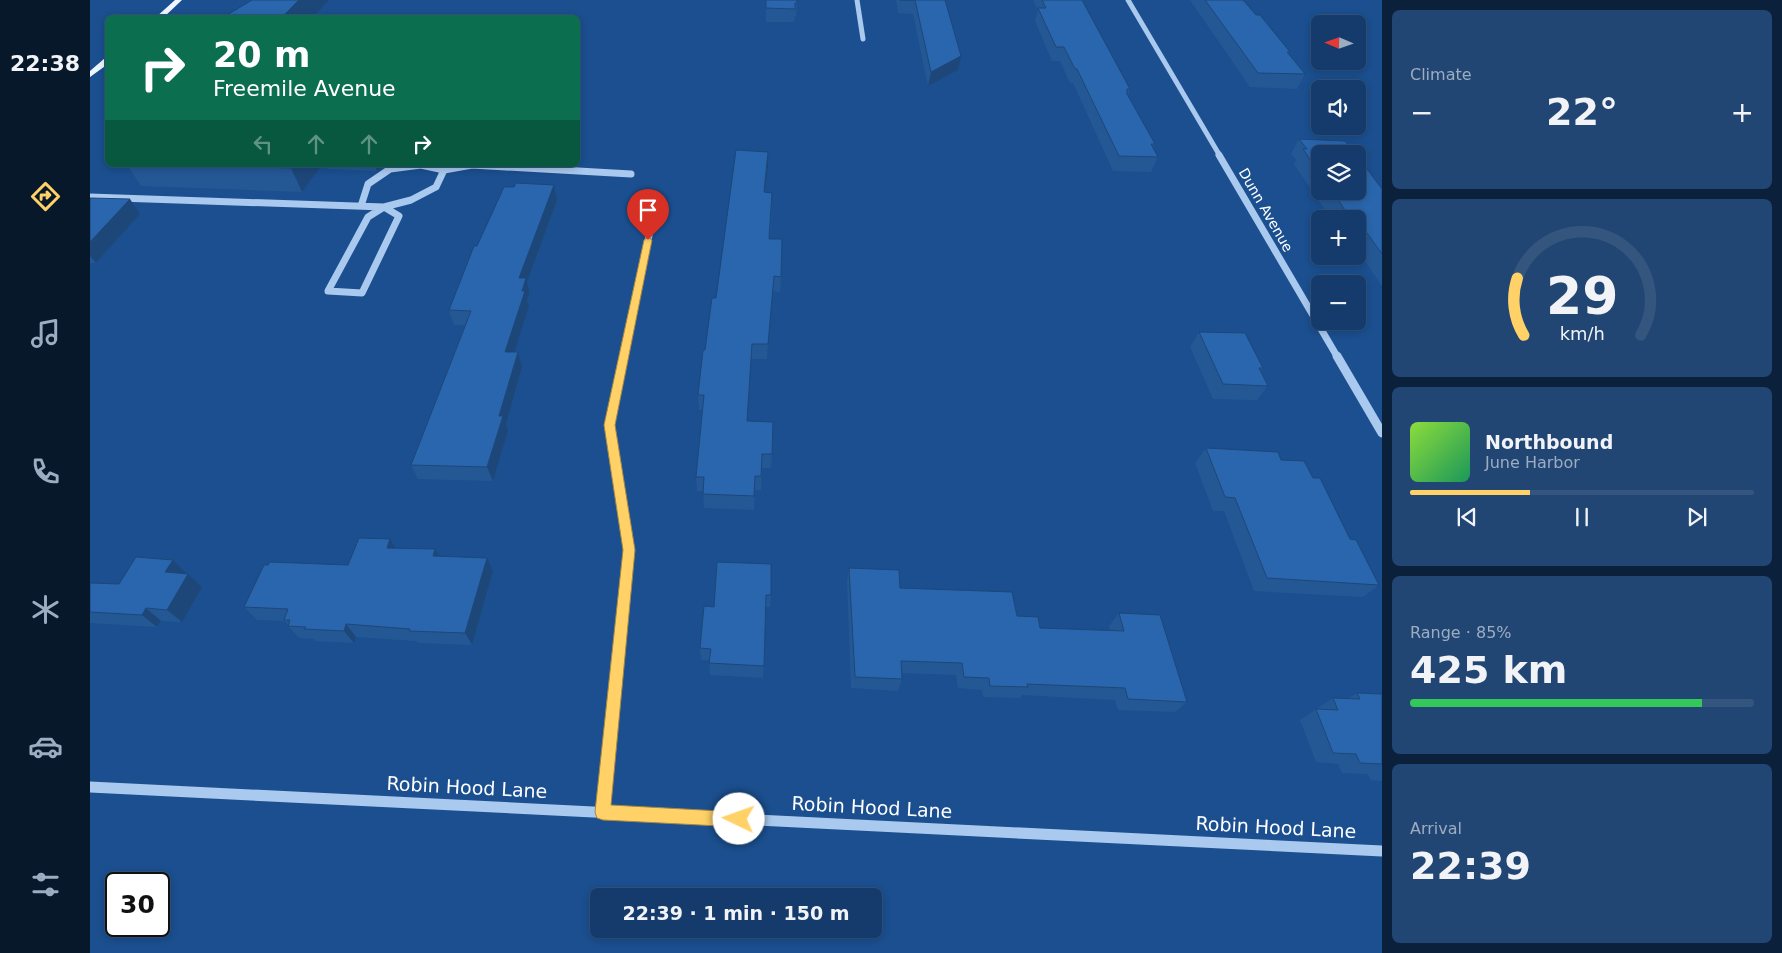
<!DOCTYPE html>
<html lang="en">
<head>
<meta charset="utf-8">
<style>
  body { margin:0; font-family:"DejaVu Sans",sans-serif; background:#214673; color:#f1f3f6; height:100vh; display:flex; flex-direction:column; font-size:19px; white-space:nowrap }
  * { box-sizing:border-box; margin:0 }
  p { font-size:16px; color:#9dadc1 }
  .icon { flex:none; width:28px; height:28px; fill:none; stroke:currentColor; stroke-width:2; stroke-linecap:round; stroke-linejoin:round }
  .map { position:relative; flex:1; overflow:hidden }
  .sheet { display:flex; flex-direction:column; gap:10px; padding:10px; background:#0b203b; width:400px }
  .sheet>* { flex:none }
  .banner { position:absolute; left:15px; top:15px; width:475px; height:152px; border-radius:8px; box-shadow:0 2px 8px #0003,0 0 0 1px #33557e; background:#0b6e4f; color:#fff; overflow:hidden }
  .needle { width:32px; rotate:272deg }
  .tools { position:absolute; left:1221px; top:15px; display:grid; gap:10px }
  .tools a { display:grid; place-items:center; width:55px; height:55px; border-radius:8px; background:#143b6b; box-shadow:0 2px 8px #0003,0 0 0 1px #33557e; font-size:25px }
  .speed { position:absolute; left:15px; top:872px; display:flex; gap:10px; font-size:25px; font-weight:700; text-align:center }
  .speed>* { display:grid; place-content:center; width:65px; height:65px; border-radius:50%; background:#143b6b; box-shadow:0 2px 8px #0003,0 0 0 1px #33557e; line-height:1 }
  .speed .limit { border:2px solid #111; border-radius:8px; background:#fff; color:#111 }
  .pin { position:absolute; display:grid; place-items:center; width:42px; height:42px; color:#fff; margin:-51px -21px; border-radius:50% 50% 50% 0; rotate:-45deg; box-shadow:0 0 5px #0007 }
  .pin .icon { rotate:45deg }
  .me { position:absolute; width:55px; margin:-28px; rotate:273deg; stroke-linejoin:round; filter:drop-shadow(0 0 4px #0008) }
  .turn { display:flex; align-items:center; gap:18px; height:105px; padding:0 25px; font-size:22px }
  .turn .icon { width:65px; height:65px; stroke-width:2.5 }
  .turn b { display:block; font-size:35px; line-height:42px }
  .lanes { display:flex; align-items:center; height:48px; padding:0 25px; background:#0003; justify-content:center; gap:25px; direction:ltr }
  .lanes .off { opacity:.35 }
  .big { font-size:38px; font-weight:700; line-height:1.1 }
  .sheet .card { flex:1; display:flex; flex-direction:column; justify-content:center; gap:8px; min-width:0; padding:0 18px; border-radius:8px; background:#214673 }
  .sheet .dial { align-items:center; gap:0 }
  .dial svg { height:130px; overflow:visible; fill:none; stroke:#33557e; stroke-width:7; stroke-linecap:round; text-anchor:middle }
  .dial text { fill:#f1f3f6; stroke:none }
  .song { display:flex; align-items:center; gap:15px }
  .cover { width:60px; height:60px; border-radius:8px; background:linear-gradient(135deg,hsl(90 70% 55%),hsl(150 70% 35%)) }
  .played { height:5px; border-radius:2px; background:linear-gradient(90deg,#ffd166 35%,#33557e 35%) }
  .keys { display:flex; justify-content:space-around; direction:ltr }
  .heat { display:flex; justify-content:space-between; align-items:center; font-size:28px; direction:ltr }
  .charge { height:8px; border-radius:4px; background:linear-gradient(90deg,#34c759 85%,#33557e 0) }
  .trip { position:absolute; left:500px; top:888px; width:292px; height:50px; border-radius:8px; background:#143b6b; box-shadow:0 2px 8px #0003,0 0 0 1px #33557e; font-weight:700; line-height:50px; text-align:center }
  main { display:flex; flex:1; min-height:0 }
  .tab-bar { display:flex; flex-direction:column; width:90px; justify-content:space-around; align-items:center; background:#08182b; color:#9dadc1 }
  .tab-bar .icon { width:35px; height:35px }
  .tab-bar .current { color:#ffd166 }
  .tab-bar b { font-size:22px; color:#f1f3f6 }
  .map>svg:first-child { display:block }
</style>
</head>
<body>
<main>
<nav class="tab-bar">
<b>22:38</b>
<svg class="icon current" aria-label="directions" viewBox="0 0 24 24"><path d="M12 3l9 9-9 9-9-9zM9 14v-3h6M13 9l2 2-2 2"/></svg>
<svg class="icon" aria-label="music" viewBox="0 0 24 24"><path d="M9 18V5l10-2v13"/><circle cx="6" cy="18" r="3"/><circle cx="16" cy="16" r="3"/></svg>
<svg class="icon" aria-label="phone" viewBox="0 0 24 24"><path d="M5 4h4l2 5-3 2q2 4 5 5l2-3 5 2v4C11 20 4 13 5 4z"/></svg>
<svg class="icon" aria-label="climate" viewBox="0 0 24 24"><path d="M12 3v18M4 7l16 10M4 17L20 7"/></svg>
<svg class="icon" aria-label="car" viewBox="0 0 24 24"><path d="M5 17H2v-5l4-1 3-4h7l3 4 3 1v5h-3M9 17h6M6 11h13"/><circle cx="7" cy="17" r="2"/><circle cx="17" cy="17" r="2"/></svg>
<svg class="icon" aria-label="filters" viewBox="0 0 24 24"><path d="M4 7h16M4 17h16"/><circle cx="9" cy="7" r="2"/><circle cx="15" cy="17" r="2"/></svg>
</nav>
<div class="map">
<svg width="1292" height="953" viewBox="0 0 1292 953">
  <rect width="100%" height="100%" fill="#1b4f8f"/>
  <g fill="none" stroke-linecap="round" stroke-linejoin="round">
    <path stroke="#a9c9ee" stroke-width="5" d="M767,0l6,39
      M1038,0l92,156"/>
    <path stroke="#a9c9ee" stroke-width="7" d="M1129,155l119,203
      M0,197l294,10 27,-7 25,-13 8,-17
      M271,206l7,-22 22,-15 31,-4 23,5 28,-5 159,9
      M294,207l15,9 -37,77 -34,-2 40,-74z
      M534,358l28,-137"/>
    <path stroke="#a9c9ee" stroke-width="9" d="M1247,356l45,77
      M532,618l7,-68 -19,-125 14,-69"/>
    <path stroke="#a9c9ee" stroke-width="11" d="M0,787l1292,64
      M513,812l19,-196"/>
    <path fill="#f0f6ff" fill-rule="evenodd" d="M85,0h7l-19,18h-8z
      M15,58h3v6l-18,13v-6z"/>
  </g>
  <path fill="#245895" d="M676,0h31l-1,16h-1l-1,6h-28z
    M806,0h49l13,70 -30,16 -15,-72 -15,-1z
    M943,0h49l48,89 -2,6 27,49 -2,4 5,9 -7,15 -38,-1 -40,-88h-3l-10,-22h-8l-17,-40 3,-11z
    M1100,0h53l47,52 -1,2 16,20 -8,15 -47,-2z
    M1209,139l21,15v37h38l24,-2v97l-24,-35v-32h-27l-37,-55 2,-4 -5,-6z
    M678,152v14l-3,27 7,15 -2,31 11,38 -1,15 -7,-1 -6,68h-16l-3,62 24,33 -1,14h-9l-1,22h-7v20l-50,-2 -1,-17h-6l-1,-14 6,-67h-3l-1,-15 7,-45 11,-52z
    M37,165h195l-20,27 -161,-6z
    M235,165h60l-8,6 -50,-2z
    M0,198l50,16 -44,49h-6z
    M467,200l-30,82 3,11 -3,8 2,5 -15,46 8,15 -16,57 2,7 -15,50 -75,-2 -7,-14 54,-140h-11l-5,-15 28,-64z
    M1109,332l64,36 -2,3 7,15 -11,14 -44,-1 -23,-52z
    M1116,448l75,12 32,18 66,107 -16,12 -109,-6 -30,-80h-11l-18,-48z
    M305,548l40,1 4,8 48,1 6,13 -21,74 -54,-2 -2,-2 -60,-4 -2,6 -38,-2 -3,-2 -14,-1 -11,-12v-1l-3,-4 -28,-1 -13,-13 104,-42z
    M627,562l54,33 -1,12h-4l-3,71 -53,-3 -1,-15h-8l-1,-12 14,-41z
    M759,568l51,20 117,28 23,12 70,3 -1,-5 10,-13 68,89 -12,10 -57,-2 -3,-10 -93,-5 -2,3 -37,-1 -1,-7 -24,-2 -2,-13 -54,-2v6l-4,12 -47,-3 -4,-107z
    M96,573v1l16,13 -20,35 -21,-1 -4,6 -67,-4v-40l29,1z
    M1267,693l25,1v87l-11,-1 -3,-6 -26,-1 -4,-9 -22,-2 -16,-42 33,-22 15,1z"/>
  <path fill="#1d4779" d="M209,0h30l-17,18h-31z
    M871,56l-3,14 -30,16 3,-14z
    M678,152v14l-5,41 1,-15z
    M203,165h29l-20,27 -11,-24z
    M285,165h10l-8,6z
    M464,185l3,15 -30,82 3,11 -3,8 2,5 -19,60 -5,-14 14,-74z
    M40,199l10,15 -44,49 -6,-7v-14z
    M684,276l-1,15 -6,68 1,-15z
    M662,344l-1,15 -4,77v-15z
    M428,352l4,15 -16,57 2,7 -15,50 -6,-14 12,-51z
    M300,539l8,13 -11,-4z
    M345,549l8,13 -10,-6z
    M397,558l6,13 -21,74 -7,-12z
    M83,560l13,13 -7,12 -14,-13z
    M98,574l14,13 -20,35 -15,-12z
    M56,608l15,13 -4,6 -15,-12z
    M256,624l10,13 -2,6 -10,-12z"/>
  <path fill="#2a66ad" stroke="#1d4779" d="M162,0h47l-18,18h-59z
    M676,0h31v3h-2v6l-29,-1z
    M810,0h45l16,56 -30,16 -16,-72z
    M952,0h40l48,89h-3v5l28,50h-4l7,13 -39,-1 -42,-87h-2l-11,-22h-8l-18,-39h8z
    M1115,0h38l13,15h4l30,37h-3l18,22 -47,-1z
    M1209,139l46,2 10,13h-35v20l-17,-25h4z
    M646,150l32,2 -4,40 8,1 -3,46h13l-1,38 -7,-1 -6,68h-16l-5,77 26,1 -1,32h-10l-1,22h-6l-1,20 -51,-2 1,-17h-8l8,-82h-6l5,-45h2l7,-52h4z
    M1268,157l24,32v65l-20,-28h-4v-7h-7l-19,-28h26z
    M127,165h76l-2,3z
    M426,183l38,2 -35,93h7l-4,13h3l-20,61h13l-19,64h4l-16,51 -76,-2 60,-154 -22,-1 25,-64h3l27,-59h10z
    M0,198l40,1 -40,43z
    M1109,332l46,1 18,35h-4l9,18 -45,-2z
    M1116,448l72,4 3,8 23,1 9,17h7l30,61 6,1 23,45 -112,-7 -32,-80 -10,-1z
    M269,538l31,1 -3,9 48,1 -2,7 54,2 -22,75 -56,-2 1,-2 -64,-5 -2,7 -40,-2 2,-2 -18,-1 2,-6h-6l4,-11 -44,-2 20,-42h4l2,-3 78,3z
    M46,557l37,3 -8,12 23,2 -21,36 -21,-2 -4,7 -52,-3v-29l29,1z
    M627,562l54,2v31h-5l-2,71 -55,-3 2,-14 -11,-1 4,-42 10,1z
    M759,568l50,2 1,18 112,4 5,24 21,1 2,11 84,3 -5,-18 41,2 27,87 -59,-3 -3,-11 -98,-4 1,3 -38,-1 -1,-8 -25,-1 -2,-14 -61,-2 1,18 -47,-2z
    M1267,693l25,1v70l-22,-1 -4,-9 -23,-1 -17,-44 22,1 -5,-12 27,1z"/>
  <path fill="#ffd166" stroke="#a68842" d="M558,237l4,3 -37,185 20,125 -24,255 128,7 6,2 2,5 -2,6 -6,2 -136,-7 -6,-2 -2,-6 28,-262 -19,-125 40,-185z"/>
  <g text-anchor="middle" stroke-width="5" stroke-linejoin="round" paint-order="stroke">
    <g font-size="14" fill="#fff" stroke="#1b4f8f">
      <text transform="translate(1176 210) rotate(60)" y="5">Dunn Avenue</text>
    </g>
    <g font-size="19" fill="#fff" stroke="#1b4f8f">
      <text transform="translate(377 787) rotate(3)" y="7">Robin Hood Lane</text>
      <text transform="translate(782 807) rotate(3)" y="7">Robin Hood Lane</text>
      <text transform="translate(1186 827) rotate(3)" y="7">Robin Hood Lane</text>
    </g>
  </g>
</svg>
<div class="tools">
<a><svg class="needle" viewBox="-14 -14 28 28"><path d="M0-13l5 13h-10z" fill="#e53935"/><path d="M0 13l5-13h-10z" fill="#9dadc1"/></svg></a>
<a><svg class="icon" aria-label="sound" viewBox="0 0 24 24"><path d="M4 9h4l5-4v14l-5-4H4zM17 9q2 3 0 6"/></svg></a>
<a><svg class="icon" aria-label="layers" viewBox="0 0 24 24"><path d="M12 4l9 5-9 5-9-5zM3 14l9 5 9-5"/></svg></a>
<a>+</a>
<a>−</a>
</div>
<div class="speed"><div class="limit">30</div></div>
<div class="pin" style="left:558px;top:240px;background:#d93025"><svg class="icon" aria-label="arrive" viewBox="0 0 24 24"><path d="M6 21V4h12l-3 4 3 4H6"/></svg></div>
<svg class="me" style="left:649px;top:819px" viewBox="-20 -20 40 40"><circle r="19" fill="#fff"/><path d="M0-13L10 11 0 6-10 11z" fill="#ffd166"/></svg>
<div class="trip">22:39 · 1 min · 150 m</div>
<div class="banner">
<div class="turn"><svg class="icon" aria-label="right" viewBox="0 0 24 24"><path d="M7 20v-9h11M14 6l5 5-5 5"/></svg><div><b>20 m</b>Freemile Avenue</div></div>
<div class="lanes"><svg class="icon off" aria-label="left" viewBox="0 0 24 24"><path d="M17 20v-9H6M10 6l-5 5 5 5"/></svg><svg class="icon off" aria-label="ahead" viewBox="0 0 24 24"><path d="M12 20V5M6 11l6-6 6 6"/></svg><svg class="icon off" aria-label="ahead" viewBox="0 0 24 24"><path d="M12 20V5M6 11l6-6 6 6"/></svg><svg class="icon" aria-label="right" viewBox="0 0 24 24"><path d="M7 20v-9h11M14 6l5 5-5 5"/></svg></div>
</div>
</div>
<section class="sheet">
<div class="card"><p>Climate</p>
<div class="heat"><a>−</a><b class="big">22°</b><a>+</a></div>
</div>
<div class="card dial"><svg viewBox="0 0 100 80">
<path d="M14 69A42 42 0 1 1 86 69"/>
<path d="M14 69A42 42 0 0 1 10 34" stroke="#ffd166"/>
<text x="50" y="56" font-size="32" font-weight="700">29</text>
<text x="50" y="72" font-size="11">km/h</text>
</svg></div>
<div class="card">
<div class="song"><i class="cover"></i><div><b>Northbound</b><p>June Harbor</p></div></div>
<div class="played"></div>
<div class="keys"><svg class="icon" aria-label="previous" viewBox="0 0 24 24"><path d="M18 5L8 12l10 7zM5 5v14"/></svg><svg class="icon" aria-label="pause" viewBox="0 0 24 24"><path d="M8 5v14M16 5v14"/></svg><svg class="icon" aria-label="next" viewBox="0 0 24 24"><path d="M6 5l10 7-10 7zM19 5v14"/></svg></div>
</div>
<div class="card"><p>Range · 85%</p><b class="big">425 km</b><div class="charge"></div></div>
<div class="card"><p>Arrival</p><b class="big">22:39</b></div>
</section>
</main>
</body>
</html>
